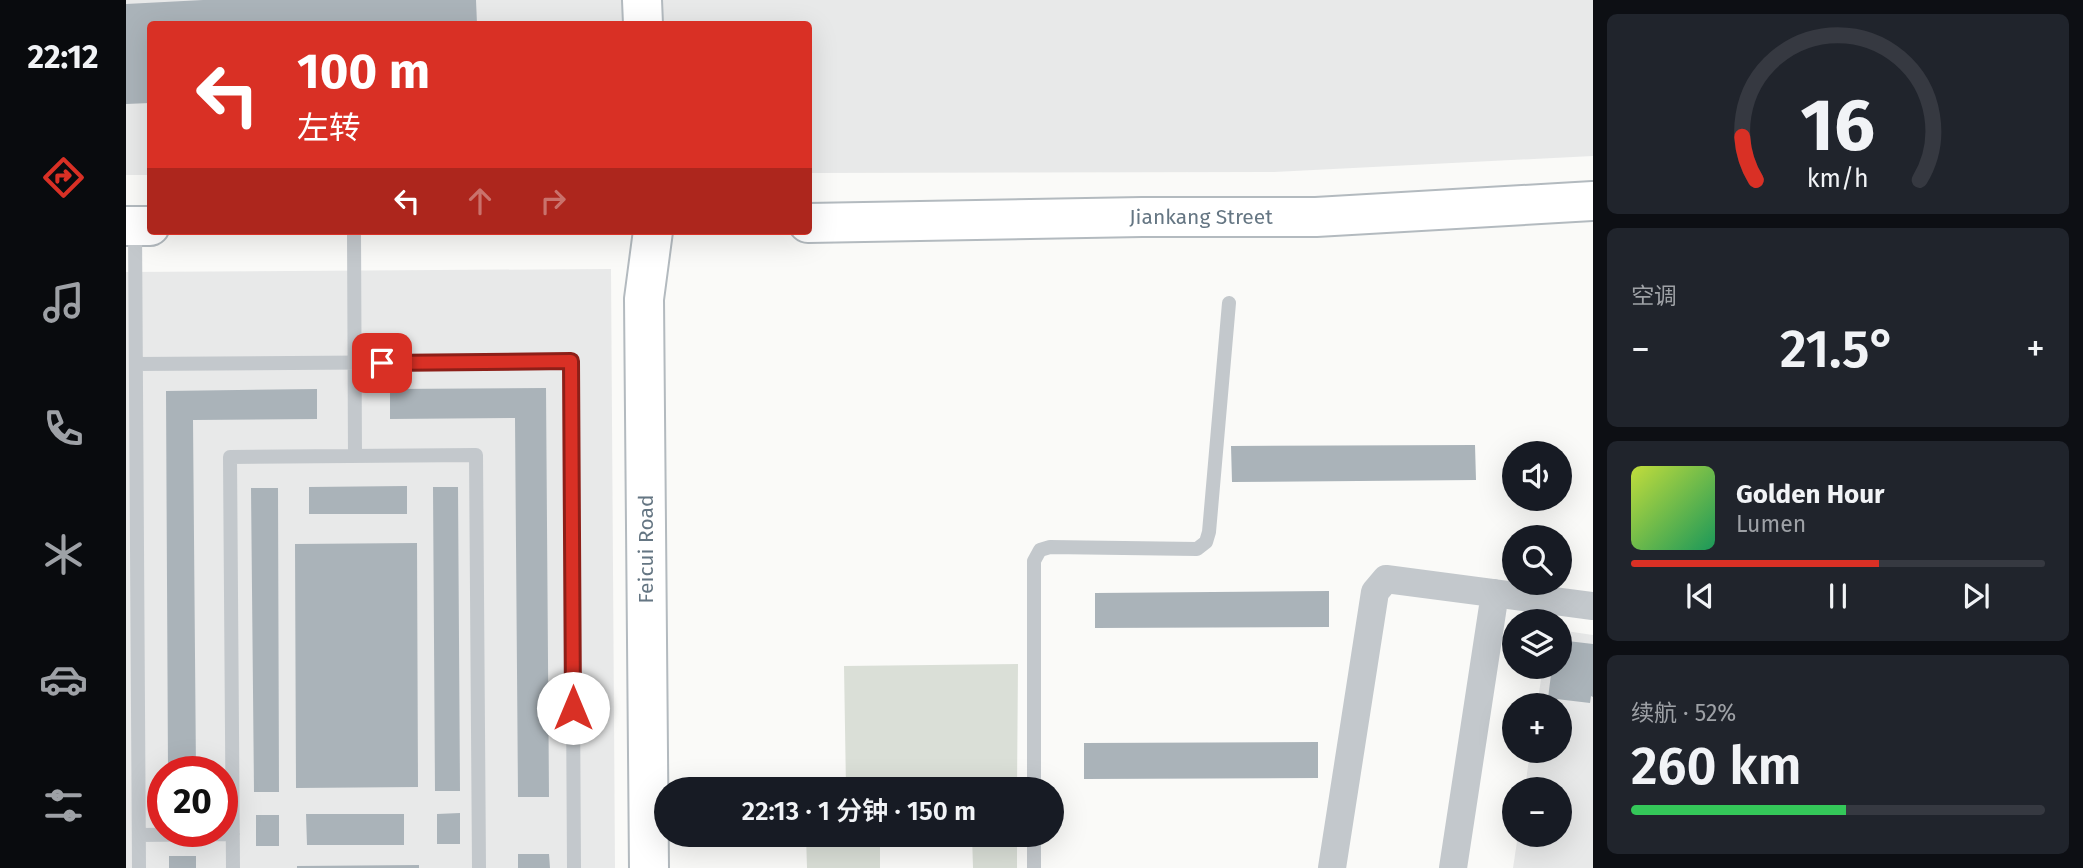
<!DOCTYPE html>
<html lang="zh">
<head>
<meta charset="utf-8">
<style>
  body { margin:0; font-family:"Fira Sans","Noto Sans SC",sans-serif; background:#20242c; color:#f1f3f6; height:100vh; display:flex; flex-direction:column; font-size:26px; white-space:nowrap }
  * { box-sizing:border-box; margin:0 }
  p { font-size:23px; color:#9ea1a6 }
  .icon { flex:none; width:38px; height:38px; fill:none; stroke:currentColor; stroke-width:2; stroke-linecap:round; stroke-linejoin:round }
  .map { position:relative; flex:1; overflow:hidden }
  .side { display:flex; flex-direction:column; gap:14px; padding:14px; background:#0d0f14; width:490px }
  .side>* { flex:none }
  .top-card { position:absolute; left:21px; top:21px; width:665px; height:214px; border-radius:7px; box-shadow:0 7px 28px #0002; background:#d93025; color:#fff; overflow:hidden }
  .controls { position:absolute; left:1376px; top:441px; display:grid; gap:14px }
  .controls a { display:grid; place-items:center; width:70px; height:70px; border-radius:50%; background:#171b24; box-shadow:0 7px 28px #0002; font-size:35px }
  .speed { position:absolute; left:21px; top:756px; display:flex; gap:14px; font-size:35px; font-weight:700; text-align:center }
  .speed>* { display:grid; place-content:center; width:91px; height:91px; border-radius:50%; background:#171b24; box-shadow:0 7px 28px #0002; line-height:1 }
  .speed .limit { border:10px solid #d22; background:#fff; color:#111 }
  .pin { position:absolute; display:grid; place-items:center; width:60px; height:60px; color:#fff; margin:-30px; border-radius:14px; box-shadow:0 4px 10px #0006 }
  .me { position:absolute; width:77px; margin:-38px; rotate:0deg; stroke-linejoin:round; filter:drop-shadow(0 0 5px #0008) }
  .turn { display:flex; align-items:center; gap:24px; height:147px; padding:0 35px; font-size:32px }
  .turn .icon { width:91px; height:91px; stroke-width:2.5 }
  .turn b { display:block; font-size:49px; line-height:60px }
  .lanes { display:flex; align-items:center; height:66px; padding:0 35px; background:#0003; justify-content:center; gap:35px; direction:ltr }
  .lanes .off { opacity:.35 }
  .big { font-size:52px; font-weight:600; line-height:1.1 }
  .side .widget { flex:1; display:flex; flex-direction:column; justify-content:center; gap:10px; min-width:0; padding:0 24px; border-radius:10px; background:#20242c }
  .side .dial { align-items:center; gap:0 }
  .dial svg { height:182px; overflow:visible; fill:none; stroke:#363941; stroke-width:7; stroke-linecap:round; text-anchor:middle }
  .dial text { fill:#f1f3f6; stroke:none }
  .song { display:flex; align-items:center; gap:21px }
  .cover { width:84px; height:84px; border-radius:10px; background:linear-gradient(135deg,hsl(70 70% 55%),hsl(150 70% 35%)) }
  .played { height:7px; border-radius:4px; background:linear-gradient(90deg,#d93025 60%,#363941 60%) }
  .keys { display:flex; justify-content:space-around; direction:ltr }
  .heat { display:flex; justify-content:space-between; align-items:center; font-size:38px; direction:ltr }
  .charge { height:10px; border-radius:5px; background:linear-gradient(90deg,#34c759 52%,#363941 0) }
  .trip { position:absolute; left:528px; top:777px; width:410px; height:70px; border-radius:35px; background:#171b24; box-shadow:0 7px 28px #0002; font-weight:600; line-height:70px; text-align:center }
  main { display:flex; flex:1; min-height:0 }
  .menu { display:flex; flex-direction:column; width:126px; justify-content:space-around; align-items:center; background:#090b0e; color:#9ea1a6 }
  .menu .icon { width:49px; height:49px }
  .menu .current { color:#d93025 }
  .menu b { font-size:32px; color:#f1f3f6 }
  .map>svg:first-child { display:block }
</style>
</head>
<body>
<main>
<nav class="menu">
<b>22:12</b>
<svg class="icon current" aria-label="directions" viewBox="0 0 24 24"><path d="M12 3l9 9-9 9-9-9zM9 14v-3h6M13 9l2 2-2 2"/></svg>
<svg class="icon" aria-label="music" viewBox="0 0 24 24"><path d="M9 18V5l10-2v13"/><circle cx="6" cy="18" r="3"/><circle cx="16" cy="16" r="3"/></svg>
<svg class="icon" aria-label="phone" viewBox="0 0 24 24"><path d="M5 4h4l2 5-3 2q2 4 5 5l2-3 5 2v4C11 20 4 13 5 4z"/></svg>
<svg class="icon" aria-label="climate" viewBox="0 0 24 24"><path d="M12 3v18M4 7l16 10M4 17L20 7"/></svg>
<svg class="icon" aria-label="car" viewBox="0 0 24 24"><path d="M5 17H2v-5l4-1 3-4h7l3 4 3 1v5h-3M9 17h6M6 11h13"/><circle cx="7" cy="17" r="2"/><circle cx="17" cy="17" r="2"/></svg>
<svg class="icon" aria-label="filters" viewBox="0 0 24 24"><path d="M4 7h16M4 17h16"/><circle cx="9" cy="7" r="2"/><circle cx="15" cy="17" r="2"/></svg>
</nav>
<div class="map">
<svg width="1467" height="868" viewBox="0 0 1467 868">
  <rect width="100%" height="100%" fill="#fafaf8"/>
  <path fill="#e8e9e9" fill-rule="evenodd" d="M0,0h1467v156l-319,16 -465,1 -1,-149h-658v151h-24z
    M485,269l4,599h-489v-596zM37,772h59v59h-59z
    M1433,630l34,5v233h-80l5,-33h41v-46h-34l5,-38h29v-46h-22l6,-38h16z"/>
  <path fill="#dadfd7" d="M892,664l-1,125h-211l40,-1 -2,-122z
    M680,835h74v33h-73z
    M846,835h45v33h-44z"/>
  <path fill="#aab3b9" d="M77,0h273l1,24h-327v79l-24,1v-100z
    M420,388l3,409h-31l-3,-379 -125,1v-30z
    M191,389v30l-124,1 3,352h-28l-2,-381z
    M1349,445l1,35 -244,2 -1,-36z
    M281,486v28h-98v-27z
    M307,487h25l2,304h-25z
    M125,488h27l1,304h-25z
    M291,543l1,244 -122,1 -1,-244z
    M1203,591v36l-234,1v-35z
    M1433,640l34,4v53l-2,-1 -1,7 -42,-5 4,-31h7z
    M1192,742v36l-234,1v-36z
    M334,813v31h-23v-30z
    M180,814h98v31h-97z
    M130,815h23v31h-23z
    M392,854h31l1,14h-32z
    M43,856h27v12h-27z
    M293,865v3h-122v-2z"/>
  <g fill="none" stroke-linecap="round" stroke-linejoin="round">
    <defs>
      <path id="secondary" d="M516,0l1,24
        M682,223l334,-6h174l277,-16
        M0,226h24
        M523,868l-5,-569 9,-68"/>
    </defs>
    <use href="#secondary" stroke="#b3babf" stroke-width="42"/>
    <path stroke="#c3c8cc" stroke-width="14" d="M9,229l4,639
      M228,231l1,225
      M10,364l435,-3 3,507
      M908,789v-228l6,-11 10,-3 147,2 9,-7 3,-10 20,-229
      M13,835l94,-1
      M107,868l-3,-411 246,-2 3,413
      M908,868v-33"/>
    <path stroke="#c3c8cc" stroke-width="28" d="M1206,868l43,-276 11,-13 207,27
      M1327,868l42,-275"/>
    <use href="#secondary" stroke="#fff" stroke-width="38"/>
  </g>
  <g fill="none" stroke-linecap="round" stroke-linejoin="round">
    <defs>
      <path id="route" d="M256,363l189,-2 2,347"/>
    </defs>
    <use href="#route" stroke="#8d1f18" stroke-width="18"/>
    <use href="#route" stroke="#d93025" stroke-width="12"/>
  </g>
  <g text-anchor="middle" stroke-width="7" stroke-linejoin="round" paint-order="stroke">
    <g font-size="21" fill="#657683" stroke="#fff">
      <text x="1075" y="224">Jiankang Street</text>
      <text transform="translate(520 549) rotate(-90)" y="7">Feicui Road</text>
    </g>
  </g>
</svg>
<div class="controls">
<a><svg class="icon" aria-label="sound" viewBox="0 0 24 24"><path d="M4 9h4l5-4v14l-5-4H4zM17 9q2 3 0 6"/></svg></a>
<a><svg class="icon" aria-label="search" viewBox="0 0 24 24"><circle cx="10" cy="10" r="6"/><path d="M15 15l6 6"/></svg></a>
<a><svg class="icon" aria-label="layers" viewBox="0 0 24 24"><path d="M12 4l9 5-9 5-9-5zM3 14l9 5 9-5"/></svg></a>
<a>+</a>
<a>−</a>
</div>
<div class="speed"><div class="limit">20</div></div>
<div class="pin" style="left:256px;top:363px;background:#d93025"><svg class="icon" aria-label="arrive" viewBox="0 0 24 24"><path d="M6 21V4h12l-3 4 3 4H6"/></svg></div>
<svg class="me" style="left:447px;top:708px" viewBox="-20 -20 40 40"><circle r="19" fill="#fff"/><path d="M0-13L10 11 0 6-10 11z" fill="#d93025"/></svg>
<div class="trip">22:13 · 1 分钟 · 150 m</div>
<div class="top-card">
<div class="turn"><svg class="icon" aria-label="left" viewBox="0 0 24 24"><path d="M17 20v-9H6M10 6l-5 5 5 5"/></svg><div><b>100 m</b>左转</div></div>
<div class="lanes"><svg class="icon" aria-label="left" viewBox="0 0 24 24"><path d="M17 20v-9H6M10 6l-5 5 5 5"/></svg><svg class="icon off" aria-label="ahead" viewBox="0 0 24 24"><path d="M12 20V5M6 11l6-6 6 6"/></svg><svg class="icon off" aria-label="right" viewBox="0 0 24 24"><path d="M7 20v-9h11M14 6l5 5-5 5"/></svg></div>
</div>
</div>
<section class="side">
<div class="widget dial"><svg viewBox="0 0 100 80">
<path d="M14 69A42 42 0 1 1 86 69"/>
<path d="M14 69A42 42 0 0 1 8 50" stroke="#d93025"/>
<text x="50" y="56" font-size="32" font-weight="700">16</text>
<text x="50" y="72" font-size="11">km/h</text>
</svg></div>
<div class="widget"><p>空调</p>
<div class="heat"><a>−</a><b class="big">21.5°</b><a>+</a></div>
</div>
<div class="widget">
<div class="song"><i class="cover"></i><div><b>Golden Hour</b><p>Lumen</p></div></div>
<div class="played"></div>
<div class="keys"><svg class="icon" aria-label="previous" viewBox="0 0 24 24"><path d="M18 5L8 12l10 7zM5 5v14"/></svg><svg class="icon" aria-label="pause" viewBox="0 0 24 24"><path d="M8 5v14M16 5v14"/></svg><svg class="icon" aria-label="next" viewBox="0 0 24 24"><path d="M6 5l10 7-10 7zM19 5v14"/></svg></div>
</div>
<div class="widget"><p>续航 · 52%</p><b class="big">260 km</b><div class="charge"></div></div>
</section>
</main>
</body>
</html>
